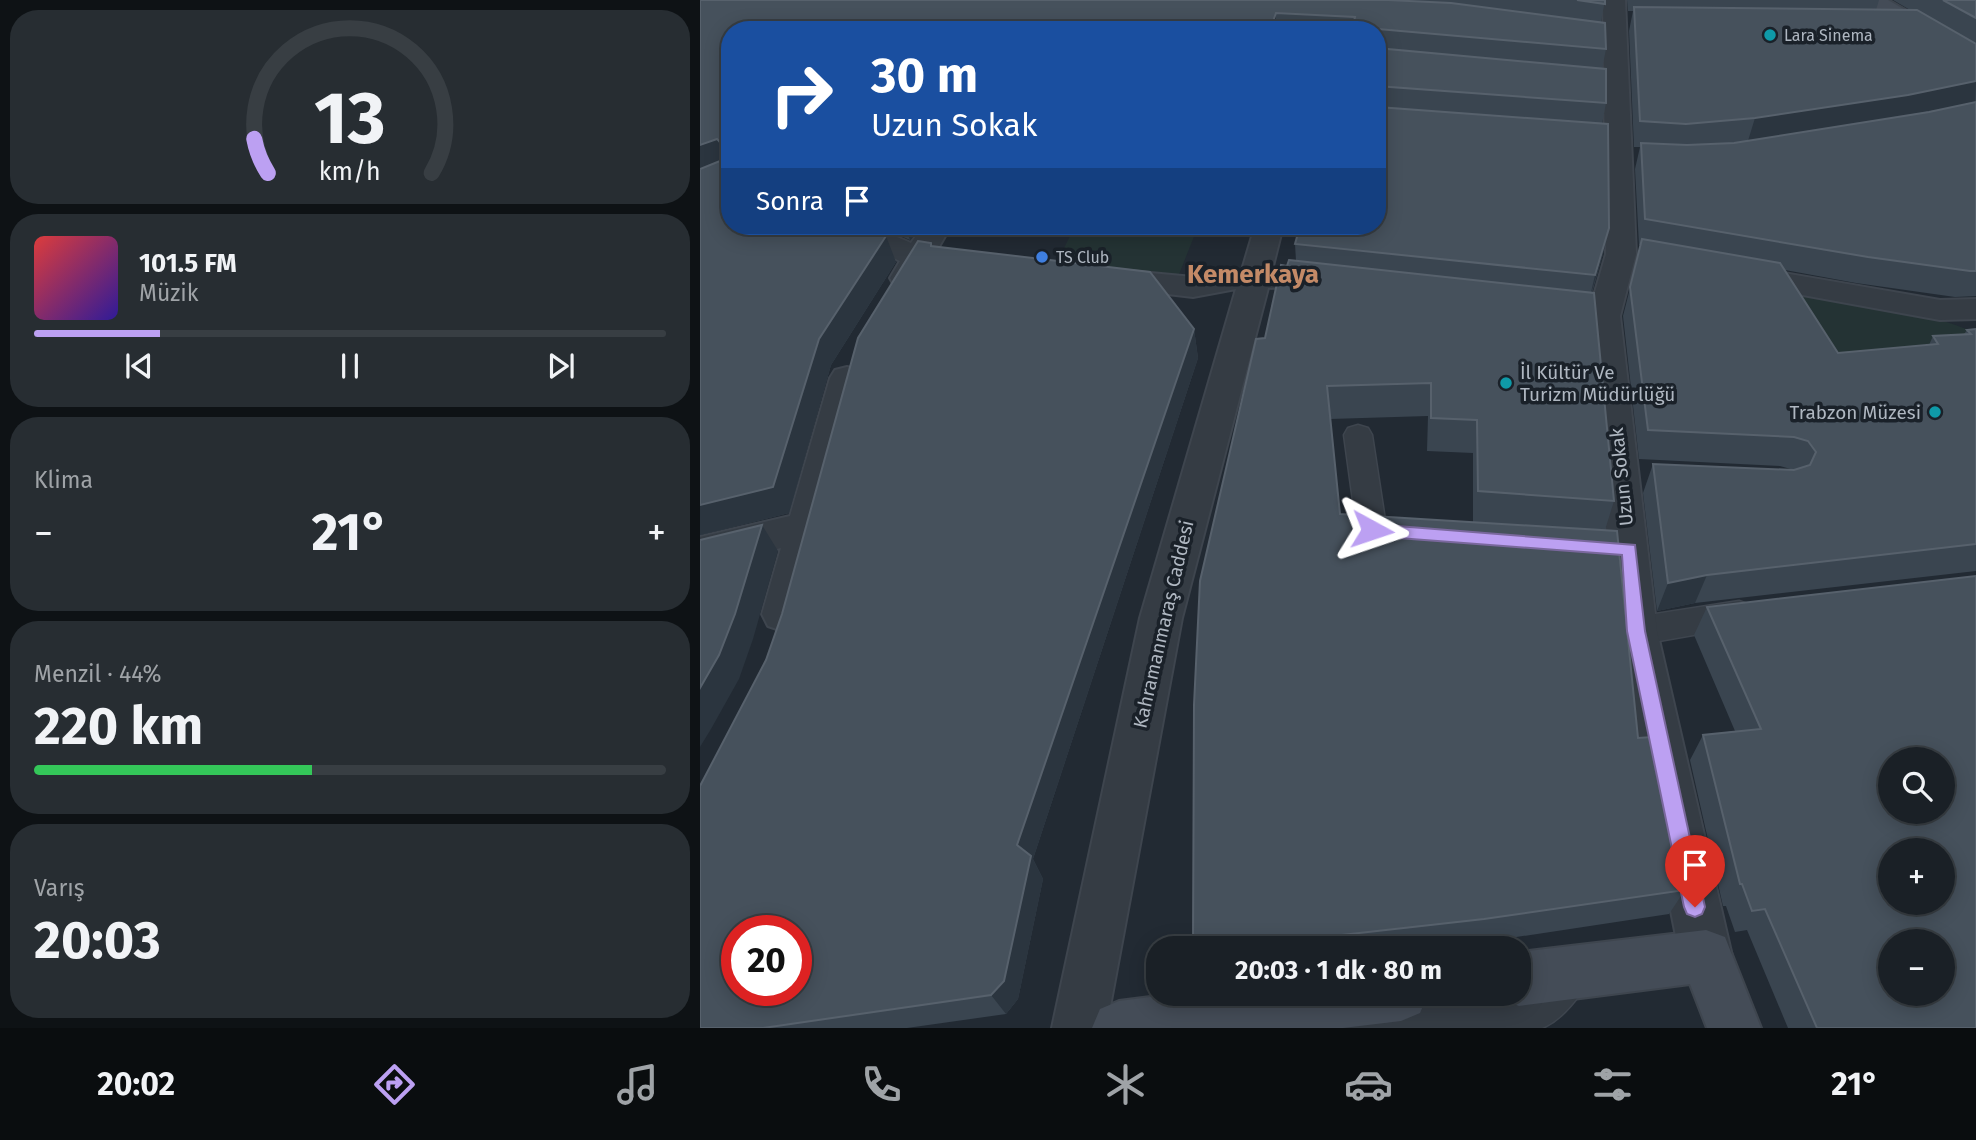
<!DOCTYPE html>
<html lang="tr">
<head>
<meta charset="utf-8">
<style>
  body { margin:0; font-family:"Fira Sans",sans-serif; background:#272d32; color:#f1f3f6; height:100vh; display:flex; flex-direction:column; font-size:26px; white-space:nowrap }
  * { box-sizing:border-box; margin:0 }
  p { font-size:23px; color:#9fa3a7 }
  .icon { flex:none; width:38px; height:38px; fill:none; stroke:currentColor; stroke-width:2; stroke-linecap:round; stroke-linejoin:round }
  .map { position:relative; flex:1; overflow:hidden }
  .panel { display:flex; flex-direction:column; gap:10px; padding:10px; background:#0e1215; width:700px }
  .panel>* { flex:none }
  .guide { position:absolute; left:21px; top:21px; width:665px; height:214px; border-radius:28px; box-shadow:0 4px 18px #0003,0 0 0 2px #383e43; background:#1a4fa0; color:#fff; overflow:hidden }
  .fabs { position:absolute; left:1178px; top:747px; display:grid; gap:14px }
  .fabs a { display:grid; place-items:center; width:77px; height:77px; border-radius:50%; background:#1a2026; box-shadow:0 4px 18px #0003,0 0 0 2px #383e43; font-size:35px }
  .speed { position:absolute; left:21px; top:915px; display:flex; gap:14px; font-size:35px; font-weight:700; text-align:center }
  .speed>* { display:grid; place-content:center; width:91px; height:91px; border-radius:50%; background:#1a2026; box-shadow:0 4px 18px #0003,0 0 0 2px #383e43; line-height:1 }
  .speed .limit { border:10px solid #d22; background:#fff; color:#111 }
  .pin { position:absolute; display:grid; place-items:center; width:60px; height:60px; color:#fff; margin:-72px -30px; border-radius:50% 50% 50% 0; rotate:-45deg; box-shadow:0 0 7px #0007 }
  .pin .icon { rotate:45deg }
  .me { position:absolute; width:77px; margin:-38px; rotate:95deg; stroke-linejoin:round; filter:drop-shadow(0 0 5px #0008) }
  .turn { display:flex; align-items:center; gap:24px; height:147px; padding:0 35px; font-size:32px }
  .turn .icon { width:91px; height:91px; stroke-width:2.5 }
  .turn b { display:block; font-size:49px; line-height:60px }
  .then { display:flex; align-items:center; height:66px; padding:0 35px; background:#0003; gap:14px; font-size:26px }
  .big { font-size:52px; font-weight:700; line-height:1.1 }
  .panel .tile { flex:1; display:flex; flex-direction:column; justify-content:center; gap:10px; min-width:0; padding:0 24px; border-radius:28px; background:#272d32 }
  .panel .dial { align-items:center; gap:0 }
  .dial svg { height:182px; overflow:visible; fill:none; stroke:#383e43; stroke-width:7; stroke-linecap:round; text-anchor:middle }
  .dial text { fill:#f1f3f6; stroke:none }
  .song { display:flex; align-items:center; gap:21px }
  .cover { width:84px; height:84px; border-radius:10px; background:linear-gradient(135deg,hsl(0 70% 55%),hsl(250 70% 35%)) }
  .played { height:7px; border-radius:4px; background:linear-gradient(90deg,#bca0f2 20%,#383e43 20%) }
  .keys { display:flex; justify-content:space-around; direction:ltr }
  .heat { display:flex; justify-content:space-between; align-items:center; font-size:38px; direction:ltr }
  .charge { height:10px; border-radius:5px; background:linear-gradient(90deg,#34c759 44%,#383e43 0) }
  .trip { position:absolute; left:446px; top:936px; width:385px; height:70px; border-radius:28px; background:#1a2026; box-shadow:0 4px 18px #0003,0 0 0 2px #383e43; font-weight:700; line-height:70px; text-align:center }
  .tab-bar { display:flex; height:112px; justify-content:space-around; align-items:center; background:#0a0d0f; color:#9fa3a7 }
  .tab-bar .icon { width:49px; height:49px }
  .tab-bar .selected { color:#bca0f2 }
  .tab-bar b { font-size:32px; color:#f1f3f6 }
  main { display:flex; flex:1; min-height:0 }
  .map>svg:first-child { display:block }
</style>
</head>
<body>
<main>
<section class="panel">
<div class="tile dial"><svg viewBox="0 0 100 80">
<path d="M14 69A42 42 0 1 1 86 69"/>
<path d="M14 69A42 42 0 0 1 8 54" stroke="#bca0f2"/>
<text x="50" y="56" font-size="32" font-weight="700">13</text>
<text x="50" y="72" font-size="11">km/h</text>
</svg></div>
<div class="tile">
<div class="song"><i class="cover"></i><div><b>101.5 FM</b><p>Müzik</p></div></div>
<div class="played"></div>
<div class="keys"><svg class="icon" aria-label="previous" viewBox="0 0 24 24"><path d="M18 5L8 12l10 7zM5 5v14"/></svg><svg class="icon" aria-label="pause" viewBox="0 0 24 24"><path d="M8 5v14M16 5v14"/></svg><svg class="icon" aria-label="next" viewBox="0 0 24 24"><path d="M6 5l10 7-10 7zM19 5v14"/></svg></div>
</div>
<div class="tile"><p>Klima</p>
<div class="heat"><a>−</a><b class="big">21°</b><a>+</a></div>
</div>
<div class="tile"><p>Menzil · 44%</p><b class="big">220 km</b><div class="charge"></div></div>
<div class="tile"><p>Varış</p><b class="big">20:03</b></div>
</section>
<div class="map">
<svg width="1276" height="1028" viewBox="0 0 1276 1028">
  <rect width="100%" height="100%" fill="#222a33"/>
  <path fill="#243334" d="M375,226h50l-1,3 71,5 -19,48 -121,-16z
    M1047,290c77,8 158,13 229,43v182z"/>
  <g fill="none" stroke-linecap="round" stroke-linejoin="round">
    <defs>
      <path id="lane" d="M658,425l10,3 4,7 13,85 21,4 4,8 -4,8c-15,5 -30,3 -45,-2l-4,-8 -13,-95 4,-7z
        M1039,601l11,4 5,9 -5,9 -11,4 -103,18 -12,-4 -4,-10 4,-10 12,-4z
        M869,955l15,6 6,15c-8,19 -28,44 -48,52h-213l6,-15 15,-6 133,-13h36v-3l6,-1 29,-29z"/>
      <path id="street" d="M903,0h22l11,254 -16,62 37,315 75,325 -7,19 -19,7 -19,-7 -7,-19 -65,-325 -27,-315 18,-62z
        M133,226h38l40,17 12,-17h28l-14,24 35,6 4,6 -4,6 -11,3 -34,-4 -11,18 -11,2 -11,-2 -4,-7 10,-17 -63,-29z
        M555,226h28l-11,44 16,3 5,7 -5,7 -20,1 -86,330 -76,410h-54l88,-410 96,-329 -43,8 -85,-10 -11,-2 -4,-7 4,-7 11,-2 85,8 49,-7z
        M1043,266l197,34 36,-1v20l-36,1 -208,-38 -4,-7 4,-7z
        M147,367l12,3 5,8 -60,236 -6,12 -15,5 -15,-5 -6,-12 19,-66 -81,19v-30l90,-21 40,-138 5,-8z"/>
      <path id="secondary" d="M1161,0h27l88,51v17l-9,-2 -103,-61z
        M1006,930l19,7 36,91h-54l-17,-44 -171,22 -19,-8 -1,-4h20v-42z
        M474,994h254l-8,19 -19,8 -58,7h-251l8,-19 19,-8z"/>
    </defs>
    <use href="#lane" stroke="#3e454e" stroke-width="3"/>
    <use href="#street" stroke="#3e454e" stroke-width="4"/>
    <use href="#secondary" stroke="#3e454e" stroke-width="4"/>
    <use href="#lane" fill="#353c44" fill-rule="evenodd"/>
    <use href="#street" fill="#353c44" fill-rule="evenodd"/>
    <use href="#secondary" fill="#444c57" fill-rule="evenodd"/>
  </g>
  <path fill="#3a4550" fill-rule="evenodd" d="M0,0h905l-4,22 5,27 -4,20 4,34 -4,21 7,104 -6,26 -11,39 22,208 -9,29 33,208 47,152 -16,24 -192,29 -46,5h-238l72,-610 22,-72 9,-5 -1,-17 82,-214h-647v196l166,36 -65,103 -42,148 -89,22zM728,416l-1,35 46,2v69l-133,-8 -10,-95z
    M927,0h252l-3,10h34l-17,-10h83v296l-21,1 -99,-14 -71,-13 53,83 91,-8 4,-9 31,-2 3,-4 9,-1v242l-281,32 -38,8 -14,-118 10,-29 141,6 -14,-4 -141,-7 -16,-143 18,-71h-2l-4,-76 5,-22h-6l-5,-116 4,-20h-5z
    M177,226h43l-10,14z
    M422,226h102l-3,9 -98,-5z
    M231,243l1,3 262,83 4,29 -165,501 10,20 -25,120 -12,15 -99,14h-207l66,-368z
    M1007,607l269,421h-188l-41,-98 -12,2 -9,-26h-3l-33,-146 13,-25 32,-4 -41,-96z"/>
  <path fill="#2b353f" d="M576,13v17h-6z
    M1276,81l-1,22 -228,41 8,-26z
    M17,139l12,26 -29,11v-31z
    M205,226h15l-10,14z
    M520,226h4l-3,9z
    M909,228l-6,26 -14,47 6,-26z
    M186,236l10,26 -65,103 -42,148 -89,22v-30l119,-166z
    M494,329l4,29 -165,501 10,20 -25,120 -12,15 -15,-19 26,-150z
    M62,525l16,26 -25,88 -14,40 -28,50 -11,18v-59z
    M1007,575l-12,28 -38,8 11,-28z"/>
  <path fill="#46515c" stroke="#57616c" stroke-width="2" fill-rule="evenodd" d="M0,0h688l63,3 154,20 1,26 -228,-20 -26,1 3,-13 -79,-4 -6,17h-540v196h133l23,10 -67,103 -46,148 -73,18v-336l20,-8v-19l-3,-3 -17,6z
    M877,0h28v4z
    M1243,0h33v18z
    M934,7l283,3 59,34v37l-68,14 -153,23 -69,6 -46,-3z
    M677,47v1l229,21v34l-229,-17z
    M1276,102v169h-6l-102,-14 -223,-38 -4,-76 46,2 47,-2 195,-31z
    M677,104l1,3 230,17 1,104 -14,47 -300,-31 5,-18h77z
    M942,239l138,24 58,90 100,-9 -5,-8 38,-2 -4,-4 9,-1v215l-269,31 -39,8 -15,-119 141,6 16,-5 6,-13 -8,-11 -14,-4 -146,-7 -18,-143z
    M218,241l13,2v3l219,26 44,57 -177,516 14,11 -27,125 -13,14 -228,33h-63v-242l66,-126 16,-46 76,-276zM37,931h59v59h-59z
    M589,260l305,33 20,208 -136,-10 -1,-71 -46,-2v-35l-104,3 13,128 277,17 21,207 14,-1 33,153 -201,29 -258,29h-33l1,-243 6,-124 56,-242 9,-1 16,-73 6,1z
    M62,525l-27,89 -16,41 -19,33v-148z
    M1276,576v452h-159l-52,-119 -13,2 -10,-27h-2l-37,-149 58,-6 -54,-122zM1190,760h52v52h-52zM1190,850h52v53h-52zM1190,942h52v52h-52z"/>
  <path fill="#bca0f2" stroke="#7a689d" stroke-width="2" d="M672,524l263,21 10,86 60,276 -3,7 -7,3 -8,-3 -3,-7 -57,-276 -5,-76 -250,-19 -8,-6z"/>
  <g fill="#0f9aa8" stroke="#1a2129" stroke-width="2.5">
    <circle cx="1070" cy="35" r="7"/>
    <circle cx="806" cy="383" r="7"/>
    <circle cx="1235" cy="412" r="7"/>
  </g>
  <circle fill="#3f7fe0" stroke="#1a2129" stroke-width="2.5" cx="342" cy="257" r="7"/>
  <g text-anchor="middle" stroke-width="7" stroke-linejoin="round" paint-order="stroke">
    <g font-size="16" fill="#afb7c1" stroke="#1a2129" text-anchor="start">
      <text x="1084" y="41">Lara Sinema</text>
      <text x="356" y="263">TS Club</text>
    </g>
    <g font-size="19" fill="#afb7c1" stroke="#1a2129" text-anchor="start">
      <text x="820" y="379">İl Kültür Ve<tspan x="820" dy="22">Turizm Müdürlüğü</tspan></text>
      <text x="1221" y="419" text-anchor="end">Trabzon Müzesi</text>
    </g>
    <g font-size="19" fill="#afb7c1" stroke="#1a2129">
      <text transform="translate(921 477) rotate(-96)" y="7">Uzun Sokak</text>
      <text transform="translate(463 624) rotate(-77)" y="7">Kahramanmaraş Caddesi</text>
    </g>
    <g font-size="26" font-weight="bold" fill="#c48a67" stroke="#1a2129">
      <text x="553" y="283">Kemerkaya</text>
    </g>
  </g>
</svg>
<div class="fabs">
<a><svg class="icon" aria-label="search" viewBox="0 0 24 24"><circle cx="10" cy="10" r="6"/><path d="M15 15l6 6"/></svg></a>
<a>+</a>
<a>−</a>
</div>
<div class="speed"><div class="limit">20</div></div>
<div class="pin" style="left:995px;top:907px;background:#d93025"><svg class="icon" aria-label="arrive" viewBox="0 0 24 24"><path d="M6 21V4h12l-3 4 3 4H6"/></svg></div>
<svg class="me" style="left:672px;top:530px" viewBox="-20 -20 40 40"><path d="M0-17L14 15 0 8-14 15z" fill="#bca0f2" stroke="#fff" stroke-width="4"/></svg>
<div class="trip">20:03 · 1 dk · 80 m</div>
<div class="guide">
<div class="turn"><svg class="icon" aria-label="right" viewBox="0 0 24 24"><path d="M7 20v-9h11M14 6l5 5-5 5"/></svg><div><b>30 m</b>Uzun Sokak</div></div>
<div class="then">Sonra<svg class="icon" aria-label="arrive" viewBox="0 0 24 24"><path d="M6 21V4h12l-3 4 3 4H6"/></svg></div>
</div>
</div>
</main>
<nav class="tab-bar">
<b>20:02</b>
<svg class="icon selected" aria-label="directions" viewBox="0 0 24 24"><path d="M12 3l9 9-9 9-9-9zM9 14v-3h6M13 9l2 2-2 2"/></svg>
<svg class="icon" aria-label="music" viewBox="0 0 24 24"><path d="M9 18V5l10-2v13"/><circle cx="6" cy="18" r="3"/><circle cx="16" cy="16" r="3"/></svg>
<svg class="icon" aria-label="phone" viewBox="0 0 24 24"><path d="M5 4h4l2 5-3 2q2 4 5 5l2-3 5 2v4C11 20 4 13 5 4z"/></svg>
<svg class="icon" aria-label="climate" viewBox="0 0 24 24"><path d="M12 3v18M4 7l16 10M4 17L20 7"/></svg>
<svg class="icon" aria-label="car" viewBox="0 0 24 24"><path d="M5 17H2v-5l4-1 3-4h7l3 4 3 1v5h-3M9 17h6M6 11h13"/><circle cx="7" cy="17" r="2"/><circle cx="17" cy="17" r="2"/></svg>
<svg class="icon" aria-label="filters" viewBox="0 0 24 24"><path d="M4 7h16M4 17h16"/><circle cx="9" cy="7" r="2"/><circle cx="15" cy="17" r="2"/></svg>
<b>21°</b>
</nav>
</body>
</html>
